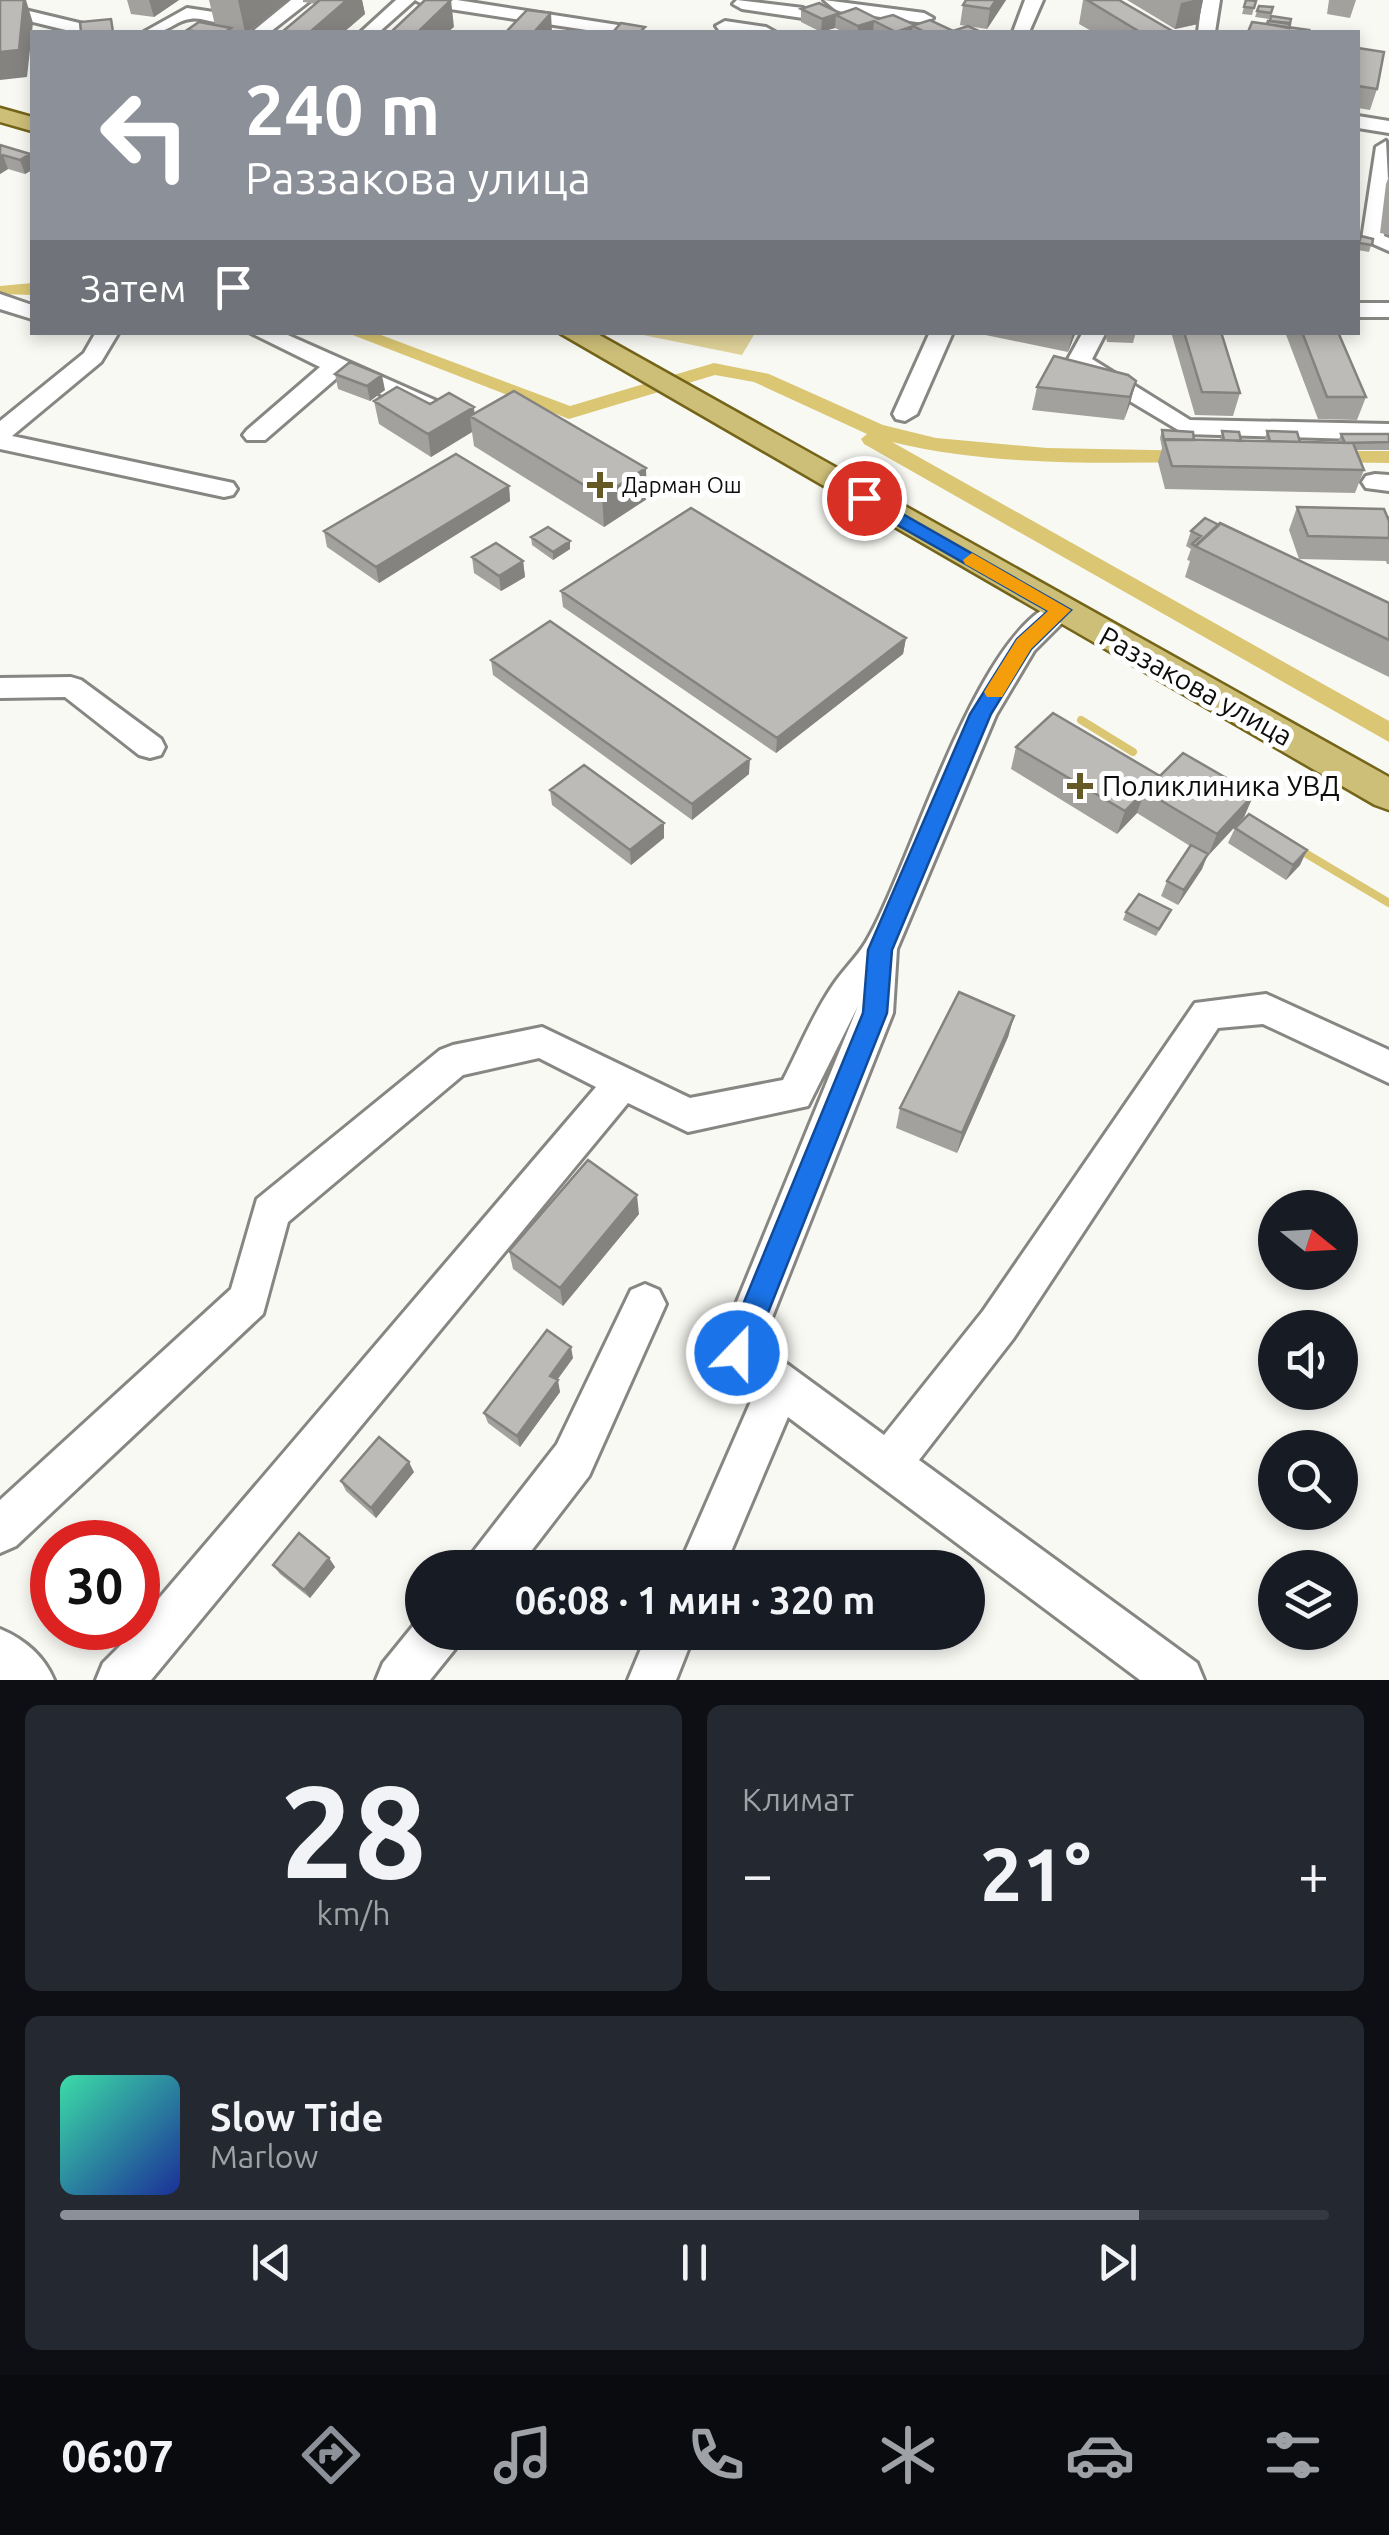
<!DOCTYPE html>
<html lang="ru">
<head>
<meta charset="utf-8">
<style>
  body { margin:0; font-family:Ubuntu,sans-serif; background:#242831; color:#f1f3f6; height:100vh; display:flex; flex-direction:column; font-size:38px; white-space:nowrap }
  * { box-sizing:border-box; margin:0 }
  p { font-size:32px; color:#9ea1a6 }
  .icon { flex:none; width:55px; height:55px; fill:none; stroke:currentColor; stroke-width:2; stroke-linecap:round; stroke-linejoin:round }
  .map { position:relative; height:1680px; overflow:hidden }
  .panel { display:flex; flex-direction:column; gap:25px; padding:25px; background:#0d0f14; flex:1 }
  .panel>* { flex:none }
  .banner { position:absolute; left:30px; top:30px; width:1330px; height:305px; border-radius:0px; box-shadow:0 5px 15px #0003; background:#8c9099; color:#fff; overflow:hidden }
  .needle { width:65px; rotate:108deg }
  .fabs { position:absolute; left:1258px; top:1190px; display:grid; gap:20px }
  .fabs a { display:grid; place-items:center; width:100px; height:100px; border-radius:50%; background:#171b24; box-shadow:0 5px 15px #0003; font-size:50px }
  .speed { position:absolute; left:30px; top:1520px; display:flex; gap:20px; font-size:50px; font-weight:700; text-align:center }
  .speed>* { display:grid; place-content:center; width:130px; height:130px; border-radius:50%; background:#171b24; box-shadow:0 5px 15px #0003; line-height:1 }
  .speed .limit { border:15px solid #d22; background:#fff; color:#111 }
  .pin { position:absolute; display:grid; place-items:center; width:85px; height:85px; color:#fff; margin:-42px; border:5px solid #fff; border-radius:50%; box-shadow:0 2px 10px #0007 }
  .me { position:absolute; width:110px; margin:-55px; rotate:22deg; stroke-linejoin:round; filter:drop-shadow(0 0 8px #0008) }
  .turn { display:flex; align-items:center; gap:35px; height:210px; padding:0 50px; font-size:45px }
  .turn .icon { width:130px; height:130px; stroke-width:2.5 }
  .turn b { display:block; font-size:70px; line-height:85px }
  .then { display:flex; align-items:center; height:95px; padding:0 50px; background:#0003; gap:20px; font-size:38px }
  .big { font-size:75px; font-weight:700; line-height:1.1 }
  .panel .widget { flex:1; display:flex; flex-direction:column; justify-content:center; gap:15px; min-width:0; padding:0 35px; border-radius:15px; background:#242831 }
  .panel .dial { align-items:center; gap:0 }
  .dial b { font-size:130px; line-height:1 }
  .song { display:flex; align-items:center; gap:30px }
  .cover { width:120px; height:120px; border-radius:15px; background:linear-gradient(135deg,hsl(160 70% 55%),hsl(230 70% 35%)) }
  .played { height:10px; border-radius:5px; background:linear-gradient(90deg,#8c9099 85%,#363941 85%) }
  .keys { display:flex; justify-content:space-around; direction:ltr }
  .heat { display:flex; justify-content:space-between; align-items:center; font-size:55px; direction:ltr }
  .panel .tiles { flex:1; display:grid; gap:25px; grid-template-columns:1fr 1fr }
  .widget:last-child { grid-column:span 2 }
  .trip { position:absolute; left:405px; top:1550px; width:580px; height:100px; border-radius:50px; background:#171b24; box-shadow:0 5px 15px #0003; font-weight:700; line-height:100px; text-align:center }
  .tab-bar { display:flex; height:160px; justify-content:space-around; align-items:center; background:#090b0e; color:#9ea1a6 }
  .tab-bar .icon { width:70px; height:70px }
  .tab-bar .active { color:#8c9099 }
  .tab-bar b { font-size:45px; color:#f1f3f6 }
  .map>svg:first-child { display:block }
</style>
</head>
<body>
<div class="map">
<svg width="1389" height="1680" viewBox="0 0 1389 1680">
  <rect width="100%" height="100%" fill="#f9f9f4"/>
  <path fill="#e0d39a" d="M633,333l122,-1v1l-13,22z"/>
  <g fill="none" stroke-linecap="round" stroke-linejoin="round">
    <path stroke="#dac673" stroke-width="8" d="M1081,720l52,32
      M1300,850l89,53"/>
    <path fill="#dac673" fill-rule="evenodd" d="M32,283v12l-32,-1v-8z
      M345,332h28l197,74 144,-43 55,11 114,51 53,13 111,10 157,3 3,5 -11,6c-101,1 -205,4 -304,-20l497,279v21l-525,-298 -3,-5 6,-5 -113,-52 -39,-7 -146,44z
      M1324,451h65v12l-73,-1 -3,-5z"/>
    <defs>
      <path id="minor" d="M291,0h20l-41,32h-18z
        M396,0h19l-36,32h-18z
        M415,0h42l174,27 9,5h-40l-176,-27z
        M737,0l66,8 9,5 -9,5 -61,-9 -9,-5z
        M824,0l100,13 9,5 -9,5 -87,-12z
        M1025,0h18l-14,32h-16z
        M1202,0h18l-5,32h-17z
        M0,4l100,24 3,4h-29l-74,-18z
        M187,8l33,5 9,5c-13,10 -24,-2 -39,1 -19,3 -19,15 -46,13z
        M725,21l41,6 9,5 -56,-2 -3,-4z
        M1358,116l31,5v12l-31,-5z
        M1386,141l3,58 -5,37 5,2v13l-27,-12 14,-92z
        M0,294l32,11v14l-32,-10z
        M1358,303h31v14h-31z
        M96,332h23l-18,30 -89,74 221,47 4,6 -4,6 -9,2 -224,-48v-28l84,-68z
        M249,332h32l158,70 3,5 -12,7 -9,-2 -82,-36 -74,64h-18l-4,-5 4,-5 73,-63z
        M930,332h23l-36,82 -12,7 -9,-2 -3,-5z
        M1083,332h23l-14,27 98,61 199,4v16l-204,-6 -114,-68 -4,-5z
        M1375,474l14,1v16l-23,-3 -4,-6 4,-6z
        M1061,601l10,2 4,7 -41,41 -38,64 -99,234 -4,64 -132,332 123,90 99,-124 212,-308 71,-9 123,56v33l-126,-59 -45,4 -205,311 -94,121 278,203 7,17h-64l-352,-263 -64,151h-46l77,-176 -33,-24 -6,-15 142,-347 -50,100 -120,26 -60,-29 -477,577h-55l7,-17 35,-35v-5l458,-536 -57,-29 -76,17 -175,147 -25,92 -247,232 -16,7v-53l231,-211 26,-90 183,-149 13,-5 89,-18 148,71 93,-18c16,-31 30,-66 50,-95 10,-15 24,-28 33,-43 44,-73 112,-319 195,-341z
        M71,677l10,3 80,59 4,8 -4,8 -11,3 -11,-3 -74,-58 -65,1v-20z
        M645,1284l14,6 7,14 -77,172 -71,92h-52l7,-16 84,-108 74,-154z
        M422,1615v17h39l-6,17 -25,31h-54l7,-17z
        M0,1629c24,10 44,27 54,51h-54z
        M648,1632h47l-19,48h-48z"/>
      <path id="major" d="M0,108l32,9v14l-32,-9z
        M558,332h36l795,445v33l-14,-5z"/>
    </defs>
    <use href="#minor" stroke="#878683" stroke-width="6"/>
    <use href="#major" stroke="#746418" stroke-width="5"/>
    <use href="#minor" fill="#fff" fill-rule="evenodd"/>
    <use href="#major" fill="#cdbe78" fill-rule="evenodd"/>
  </g>
  <path fill="#a2a19d" d="M127,0h52l-25,17 -23,-3z
    M209,0h81l-43,32h-60v-2l28,-5z
    M303,0h59l3,14 -21,18h-62l34,-28 -13,-2z
    M966,0h40l-19,29 -27,-4 3,-20z
    M1083,0h36l55,32h-81l-14,-8z
    M1127,0h76l-5,24 -23,5z
    M1246,0l10,1 -4,14 -10,-1z
    M1329,0h27l-6,18 -23,-4z
    M1259,6l14,1 -4,12 -14,-2z
    M801,9l152,22 28,1h-137l-9,-4 -14,4 -20,-10z
    M1358,48l19,41 -7,21 -12,-2z
    M0,145l30,9 2,8v8l-7,4 -17,-5 -8,5z
    M1389,176v59l-9,-2 6,-49z
    M1373,239l-4,13 -11,-2 1,-7z
    M971,332h105l-8,20z
    M1105,332h4l-1,3 1,-3h27l-3,11 -26,-1z
    M1171,332h50l19,61 -7,23 -38,-1z
    M1285,332h53l28,65 -9,23 -39,-1z
    M335,374l50,16 -15,11 -32,-12z
    M1136,381l-12,39 -92,-10 5,-23z
    M374,401l100,6v6l173,86 -43,28 -130,-81 -2,-14 -41,25 -52,-33z
    M1162,430l32,10h26l2,-9 19,10h25l-1,-3 2,-7 33,11h38l3,-8h48v16h-33l8,20 -9,23 -190,-4 -7,-27 4,-14 -2,-10z
    M509,486l1,15 -131,82 -52,-36 -3,-16z
    M1297,507l92,9v48h-2l-1,-3 -87,-2 -10,-29z
    M1191,531l198,72v74l-204,-100 5,-16 -3,-1 4,-11 -5,-3z
    M531,537l39,4v8l-17,11 -21,-15z
    M472,557l51,4 2,16 -24,14 -27,-18z
    M561,591l345,47 -3,16 -127,99 -213,-146z
    M491,660l258,114 -57,46 -199,-145z
    M1016,747l144,29 94,18 -10,23 -37,39 -5,13 -24,36 -17,-9 6,-15 23,-35 -53,-33 -20,21 -106,-65z
    M550,790l114,48 -33,27 -79,-60z
    M1235,828l72,22 -7,15 -14,15 -58,-37z
    M1171,910l-15,26 -33,-16 3,-8z
    M1014,1016l-6,21 -51,116 -61,-25 4,-20z
    M639,1214l-76,92 -50,-37 -4,-18z
    M573,1358l-16,22 3,12 -40,55 -32,-24 -4,-10z
    M414,1472l-38,46 -30,-27 -5,-10z
    M329,1558l6,9 -25,31 -30,-24 -7,-9z"/>
  <path fill="#848380" d="M24,0h2l7,23 -6,54 -27,3v-28z
    M149,0h30l-25,17z
    M238,0h52l-43,32h-2z
    M338,0h24l3,14 -21,18h-34z
    M451,0l3,27 -6,5h-30z
    M996,0h10l-19,29 3,-20z
    M1193,0h10l-5,24 -23,5 6,-26z
    M551,13l1,19h-18z
    M836,15l-1,13 -14,4 1,-13z
    M874,21l-1,11h-15v-6z
    M913,26l-1,6h-16z
    M30,154l2,8v8l-7,4 -5,-14z
    M3,155l5,14 -8,5v-17z
    M1073,332h3l-8,20z
    M382,375l3,15 -15,11 -3,-15z
    M1136,381l-6,23 -6,16 6,-23z
    M474,407l1,12 -5,-3 2,16 -41,25 -3,-23z
    M646,468l1,31 -43,28 -2,-31z
    M509,486l1,15 -131,82 -3,-16z
    M570,541v8l-17,11v-8z
    M523,561l2,16 -24,14 -2,-15z
    M906,638l-3,16 -127,99 1,-15z
    M750,759l-1,15 -57,46v-16z
    M1145,791l-8,22 -20,21 8,-23z
    M1254,794l-10,23 -36,39 9,-22z
    M664,823v15l-33,27 -1,-15z
    M1307,850l-7,15 -14,15 7,-15z
    M1208,854l-6,15 -24,36 6,-15z
    M1014,1016l-6,21 -51,116 5,-20z
    M637,1195l2,19 -76,92 -3,-18z
    M571,1347l2,11 -21,29 -2,-11z
    M558,1380l2,12 -40,55 -3,-11z
    M409,1462l5,10 -38,46 -5,-10z
    M329,1558l6,9 -25,31 -6,-8z"/>
  <path fill="#bcbbb7" stroke="#848380" stroke-width="2.5" d="M0,0h24l-5,50 -19,2z
    M320,0h27l-37,32h-28z
    M425,0h26l-33,32h-27z
    M966,0h30l-6,9 -27,-4z
    M1087,0h32l55,32h-34z
    M1246,0l10,1 -2,7 -10,-1z
    M819,3l21,10 -18,6 -21,-10z
    M1259,6l14,1 -2,6 -14,-2z
    M856,8l22,11 15,-4 22,10 15,-5 23,11 15,-5 13,6h-56l-12,-6 -17,6 -22,-11 -16,5 -22,-11z
    M527,10l24,3 -17,19h-28z
    M1271,16l20,3 -1,4 -20,-2z
    M111,19l2,13h-32l-1,-10z
    M1268,21l22,3 -1,4 -22,-4z
    M199,22l32,6 -6,4h-26l-12,-2z
    M1252,22l57,8 -1,2h-60z
    M621,23l24,4 -5,5h-27z
    M1358,48l26,4 -7,37 -19,-3z
    M0,145l30,9 -10,6 -17,-5 -3,2z
    M1361,236l12,3 -1,6 -13,-2z
    M1184,332h37l19,61 -38,-1z
    M1302,332h36l28,65h-39z
    M1054,356l74,19 8,6 -6,16 -93,-10z
    M350,362l32,13 -15,11 -32,-12z
    M397,387l33,17 19,-11 25,14 -46,27 -54,-33z
    M514,391l132,77 -44,28 -132,-80z
    M1162,430l31,2 1,8h-30z
    M1222,431l17,1 2,9 -17,-1z
    M1267,431l30,1 3,10 -30,-1z
    M1341,434h48v8l-44,1z
    M1164,439l189,4 11,27 -192,-4z
    M456,454l53,32 -133,81 -52,-36z
    M1297,507l87,2 5,12v17l-81,-2z
    M691,508l215,130 -129,100 -216,-147z
    M1205,518l14,7 -23,21 -4,-2 9,-8 -10,-5z
    M1220,523l169,80v37l-194,-94z
    M548,527l22,14 -17,11 -22,-15z
    M496,543l27,18 -24,15 -27,-19z
    M550,621l200,138 -58,45 -201,-144z
    M1053,713l107,63 23,-23 71,41 -37,40 -72,-43 -20,20 -109,-64z
    M584,765l80,58 -34,27 -80,-60z
    M1249,814l58,36 -14,15 -58,-37z
    M1191,845l17,9 -24,36 -17,-9z
    M1139,894l32,16 -12,19 -33,-17z
    M959,992l55,24 -52,117 -62,-25z
    M588,1160l49,35 -77,93 -51,-37z
    M547,1330l24,17 -21,29 8,4 -41,56 -33,-23z
    M379,1437l30,25 -38,46 -30,-27z
    M299,1533l30,25 -25,32 -31,-25z"/>
  <path fill="#1a73e8" stroke="#114b97" stroke-width="2.5" d="M864,492l207,118 -40,39 -40,65 -99,236 -5,63 -139,350 -11,4 -10,-4 -4,-10 140,-340 5,-63 102,-236 47,-75 31,-28 -191,-109 -2,-4z"/>
  <path fill="#f59e0b" d="M972,553l99,57 -40,39 -29,48h-15l-3,-5 3,-5 30,-48 31,-28 -83,-47 -2,-4z"/>
  <g fill="#655926" stroke="#fff" stroke-width="4">
    <path d="M595 470h10v10h10v10h-10v10h-10v-10h-10v-10h10z"/>
    <path d="M1075 771h10v10h10v10h-10v10h-10v-10h-10v-10h10z"/>
  </g>
  <g text-anchor="middle" stroke-width="10" stroke-linejoin="round" paint-order="stroke">
    <g font-size="22" fill="#0e0d0c" stroke="#fff" text-anchor="start">
      <text x="622" y="493">Дарман Ош</text>
    </g>
    <g font-size="28" fill="#0e0d0c" stroke="#fff">
      <text transform="translate(1196 686) rotate(29)" y="10">Раззакова улица</text>
    </g>
    <g font-size="28" fill="#0e0d0c" stroke="#fff" text-anchor="start">
      <text x="1102" y="796">Поликлиника УВД</text>
    </g>
  </g>
</svg>
<div class="fabs">
<a><svg class="needle" viewBox="-14 -14 28 28"><path d="M0-13l5 13h-10z" fill="#e53935"/><path d="M0 13l5-13h-10z" fill="#9ea1a6"/></svg></a>
<a><svg class="icon" aria-label="sound" viewBox="0 0 24 24"><path d="M4 9h4l5-4v14l-5-4H4zM17 9q2 3 0 6"/></svg></a>
<a><svg class="icon" aria-label="search" viewBox="0 0 24 24"><circle cx="10" cy="10" r="6"/><path d="M15 15l6 6"/></svg></a>
<a><svg class="icon" aria-label="layers" viewBox="0 0 24 24"><path d="M12 4l9 5-9 5-9-5zM3 14l9 5 9-5"/></svg></a>
</div>
<div class="speed"><div class="limit">30</div></div>
<div class="pin" style="left:864px;top:498px;background:#d93025"><svg class="icon" aria-label="arrive" viewBox="0 0 24 24"><path d="M6 21V4h12l-3 4 3 4H6"/></svg></div>
<svg class="me" style="left:737px;top:1353px" viewBox="-20 -20 40 40"><circle r="17" fill="#1a73e8" stroke="#fff" stroke-width="3"/><path d="M0-11L8 9 0 5-8 9z" fill="#fff"/></svg>
<div class="trip">06:08 · 1 мин · 320 m</div>
<div class="banner">
<div class="turn"><svg class="icon" aria-label="left" viewBox="0 0 24 24"><path d="M17 20v-9H6M10 6l-5 5 5 5"/></svg><div><b>240 m</b>Раззакова улица</div></div>
<div class="then">Затем<svg class="icon" aria-label="arrive" viewBox="0 0 24 24"><path d="M6 21V4h12l-3 4 3 4H6"/></svg></div>
</div>
</div>
<section class="panel">
<div class="tiles">
<div class="widget dial"><b>28</b><p>km/h</p></div>
<div class="widget"><p>Климат</p>
<div class="heat"><a>−</a><b class="big">21°</b><a>+</a></div>
</div>
<div class="widget">
<div class="song"><i class="cover"></i><div><b>Slow Tide</b><p>Marlow</p></div></div>
<div class="played"></div>
<div class="keys"><svg class="icon" aria-label="previous" viewBox="0 0 24 24"><path d="M18 5L8 12l10 7zM5 5v14"/></svg><svg class="icon" aria-label="pause" viewBox="0 0 24 24"><path d="M8 5v14M16 5v14"/></svg><svg class="icon" aria-label="next" viewBox="0 0 24 24"><path d="M6 5l10 7-10 7zM19 5v14"/></svg></div>
</div>
</div>
</section>
<nav class="tab-bar">
<b>06:07</b>
<svg class="icon active" aria-label="directions" viewBox="0 0 24 24"><path d="M12 3l9 9-9 9-9-9zM9 14v-3h6M13 9l2 2-2 2"/></svg>
<svg class="icon" aria-label="music" viewBox="0 0 24 24"><path d="M9 18V5l10-2v13"/><circle cx="6" cy="18" r="3"/><circle cx="16" cy="16" r="3"/></svg>
<svg class="icon" aria-label="phone" viewBox="0 0 24 24"><path d="M5 4h4l2 5-3 2q2 4 5 5l2-3 5 2v4C11 20 4 13 5 4z"/></svg>
<svg class="icon" aria-label="climate" viewBox="0 0 24 24"><path d="M12 3v18M4 7l16 10M4 17L20 7"/></svg>
<svg class="icon" aria-label="car" viewBox="0 0 24 24"><path d="M5 17H2v-5l4-1 3-4h7l3 4 3 1v5h-3M9 17h6M6 11h13"/><circle cx="7" cy="17" r="2"/><circle cx="17" cy="17" r="2"/></svg>
<svg class="icon" aria-label="filters" viewBox="0 0 24 24"><path d="M4 7h16M4 17h16"/><circle cx="9" cy="7" r="2"/><circle cx="15" cy="17" r="2"/></svg>
</nav>
</body>
</html>
